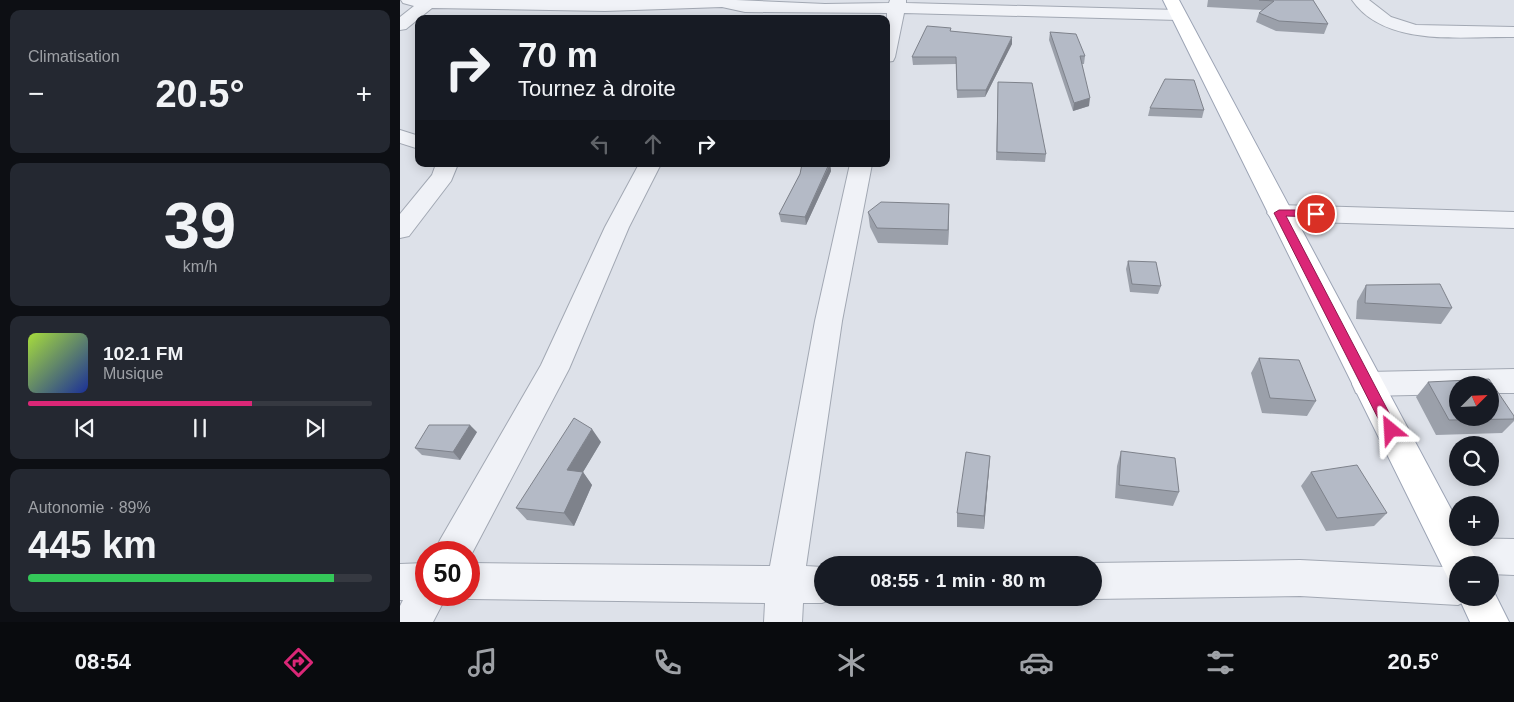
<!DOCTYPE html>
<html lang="fr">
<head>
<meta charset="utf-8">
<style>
  body { margin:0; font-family:Arial,sans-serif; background:#242831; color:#f1f3f6; height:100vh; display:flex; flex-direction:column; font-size:19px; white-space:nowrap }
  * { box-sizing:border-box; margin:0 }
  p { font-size:16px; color:#9ea1a6 }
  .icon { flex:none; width:28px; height:28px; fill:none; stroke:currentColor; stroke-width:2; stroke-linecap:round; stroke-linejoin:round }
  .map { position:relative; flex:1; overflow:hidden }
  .panel { display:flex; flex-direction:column; gap:10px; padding:10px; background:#0d0f14; width:400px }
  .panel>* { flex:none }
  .hud { position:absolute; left:15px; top:15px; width:475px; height:152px; border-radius:10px; box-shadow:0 2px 12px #0003; background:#171b24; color:#f1f3f6; overflow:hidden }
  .needle { width:32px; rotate:66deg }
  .fabs { position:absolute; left:1049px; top:376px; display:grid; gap:10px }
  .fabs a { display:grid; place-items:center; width:50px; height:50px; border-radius:50%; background:#171b24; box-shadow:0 2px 12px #0003; font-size:25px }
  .speed { position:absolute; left:15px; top:541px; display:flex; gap:10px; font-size:25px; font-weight:700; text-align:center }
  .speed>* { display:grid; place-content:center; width:65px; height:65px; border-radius:50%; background:#171b24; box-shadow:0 2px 12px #0003; line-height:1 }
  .speed .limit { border:8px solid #d22; background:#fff; color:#111 }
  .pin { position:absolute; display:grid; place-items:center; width:42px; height:42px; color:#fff; margin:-21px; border:2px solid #fff; border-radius:50%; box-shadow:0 1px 5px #0007 }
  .me { position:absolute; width:55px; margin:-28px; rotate:333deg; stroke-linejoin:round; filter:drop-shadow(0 0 4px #0008) }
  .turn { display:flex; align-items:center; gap:18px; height:105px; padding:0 20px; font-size:22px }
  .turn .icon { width:65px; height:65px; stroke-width:2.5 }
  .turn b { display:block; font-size:35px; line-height:42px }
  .lanes { display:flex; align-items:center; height:48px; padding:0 20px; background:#0003; justify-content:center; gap:25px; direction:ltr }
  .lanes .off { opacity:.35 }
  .big { font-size:38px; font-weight:700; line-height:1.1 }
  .panel .card { flex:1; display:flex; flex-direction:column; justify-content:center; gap:8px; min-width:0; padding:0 18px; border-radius:10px; background:#242831 }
  .panel .dial { align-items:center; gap:0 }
  .dial b { font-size:65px; line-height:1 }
  .song { display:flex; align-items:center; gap:15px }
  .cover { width:60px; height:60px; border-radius:8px; background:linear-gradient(135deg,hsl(80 70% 55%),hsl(230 70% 35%)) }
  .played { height:5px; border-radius:2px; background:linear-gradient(90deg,#db2777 65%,#363941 65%) }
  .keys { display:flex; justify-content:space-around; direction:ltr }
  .heat { display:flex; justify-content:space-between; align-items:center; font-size:28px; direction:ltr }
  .charge { height:8px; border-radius:4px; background:linear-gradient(90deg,#34c759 89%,#363941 0) }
  .trip { position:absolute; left:414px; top:556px; width:288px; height:50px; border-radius:25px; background:#171b24; box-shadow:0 2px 12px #0003; font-weight:700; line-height:50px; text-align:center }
  .tabs { display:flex; height:80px; justify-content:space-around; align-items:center; background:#090b0e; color:#9ea1a6 }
  .tabs .icon { width:35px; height:35px }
  .tabs .active { color:#db2777 }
  .tabs b { font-size:22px; color:#f1f3f6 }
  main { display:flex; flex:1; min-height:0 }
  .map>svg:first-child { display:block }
</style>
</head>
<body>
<main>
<section class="panel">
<div class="card"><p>Climatisation</p>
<div class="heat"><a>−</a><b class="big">20.5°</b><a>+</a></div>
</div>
<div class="card dial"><b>39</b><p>km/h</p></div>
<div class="card">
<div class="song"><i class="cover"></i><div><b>102.1 FM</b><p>Musique</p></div></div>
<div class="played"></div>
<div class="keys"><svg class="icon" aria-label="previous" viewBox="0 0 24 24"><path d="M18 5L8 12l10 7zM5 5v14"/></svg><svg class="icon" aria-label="pause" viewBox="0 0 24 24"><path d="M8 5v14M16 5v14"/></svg><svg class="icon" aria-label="next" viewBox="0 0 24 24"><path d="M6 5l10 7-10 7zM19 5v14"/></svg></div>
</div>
<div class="card"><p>Autonomie · 89%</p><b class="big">445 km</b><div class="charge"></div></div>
</section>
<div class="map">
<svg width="1114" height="622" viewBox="0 0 1114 622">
  <rect width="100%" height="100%" fill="#dde1e9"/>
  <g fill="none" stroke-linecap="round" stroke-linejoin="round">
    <defs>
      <path id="minor" d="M1,0h335l89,4 64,-1 1,-3h16v3l272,7 6,1 2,4 -2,4 -6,1 -274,-7 -9,44 -2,4 -7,1 1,-49 -142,-1 -23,-5 -117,4 -173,-3 -26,21 -6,1v-13l14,-11 -11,-3z
        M952,0h17l22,17 25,8 98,2v10c-51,-1 -129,11 -162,-37z
        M0,130l19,6v13l-19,-6z
        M36,164h22l-7,17 -42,55 -9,2v-24l32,-39z
        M239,164h22l-32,63 -60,142 -100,190v-7h-34l5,-12 101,-175 64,-138z
        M450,164h22l-30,157 -36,245 16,1v31h13l-13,5h-19l-1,19h-38l1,-19 -296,-4 -11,-4h11v-32l301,3 45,-245z
        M879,205l235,7v16l-235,-7 -8,-3 -4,-5 4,-5z
        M1114,369v24h-24v-8h-32v9l-91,2 -11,-3 -4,-9 4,-9 11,-3z
        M1057,538l57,1v36l-24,-1v-9h-32v33h14l-14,7 -158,-9 -208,3 -4,-1h4v-33h-6l6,-2 208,-3 144,7 -5,-12 5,-12z
        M26,563v32h21l-14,27h-33v-16l3,-6h-3v-36z"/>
      <path id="major" d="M763,0h16l279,522v16h8l13,27h-21v16l-10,-3z
        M1090,584l19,38h-39l-11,-24h31z"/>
    </defs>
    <use href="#minor" stroke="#a2a8b3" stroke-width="2"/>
    <use href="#major" stroke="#9ca4b5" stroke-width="2"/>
    <use href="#minor" fill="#f0f2f7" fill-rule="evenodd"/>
    <use href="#major" fill="#fff" fill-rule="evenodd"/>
  </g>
  <path fill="#9ba0aa" d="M808,0h105l15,24 -4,10 -48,-3 -20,-9 3,-9 3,-3 -55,-3z
    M551,31l61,13 -27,53 -28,1 -1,-34 -43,1 -1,-8z
    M650,32l35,24 -1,8h-2l7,42 -16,5 -24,-71z
    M598,82l48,72 -1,8 -49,-2z
    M750,108l54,2 -2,8 -54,-2z
    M430,164l1,7 -25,54 -25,-3 -2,-8 21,-40z
    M549,204l-1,41 -70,-2 -8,-16 -2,-15z
    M728,261l33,25 -3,8 -28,-2 -4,-23z
    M966,285l86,23 -11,16 -85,-5 1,-18z
    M859,358l57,43 -9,15 -45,-3 -11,-40z
    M1028,382l86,34v5l-12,12 -66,2 -20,-38z
    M77,432l-17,28 -38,-5 -7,-7z
    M201,442l-18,30 9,13 -18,41 -47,-6 -11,-12z
    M721,451l58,41 -6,14 -58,-8 2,-32z
    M590,456l-6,73 -27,-2v-14z
    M911,472l76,41 -13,13 -48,5 -25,-45z"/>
  <path fill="#7e828b" d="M612,37v7l-27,53 1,-7z
    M690,98l-1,8 -16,5 1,-8z
    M430,164l1,7 -25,54 -1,-8z
    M549,204v15l-1,26v-15z
    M70,425l7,7 -17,28 -7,-8z
    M192,429l9,13 -18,30 9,13 -18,41 -10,-13 3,-43z
    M590,456l-1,14 -5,59v-13z"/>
  <path fill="#b4bac6" stroke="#7e828b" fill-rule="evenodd" d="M859,0h54l15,24 -49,-3 -20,-8 15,-12z
    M527,26l24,2 -1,3 62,6 -26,53h-29l-1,-33h-44z
    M650,32l26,2 9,22h-5l10,42 -16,5z
    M765,79l29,1 10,30 -54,-2z
    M598,82l34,1 14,71 -49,-2z
    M402,164h27l-24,53 -26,-3 21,-40z
    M481,202l68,2 -1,26 -71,-2 -9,-16z
    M728,261l28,1 5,24 -29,-2z
    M1040,284l12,24 -87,-5 1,-18z
    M859,358l40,2 17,41 -46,-3z
    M1089,379l25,37v3l-65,1 -21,-38zM1058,385h32v33h-32z
    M174,418l18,11 -25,41 16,2 -19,41 -48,-5z
    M29,425h41l-17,27 -38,-4z
    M721,451l54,7 4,34 -60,-7z
    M566,452l24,4 -6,60 -27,-3z
    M957,465l30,48 -50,5 -26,-46z"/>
  <path fill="#db2777" stroke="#8e194d" d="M879,210h37l5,4 -5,3 -30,-1 110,210 2,4 -2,4h-10l-112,-221z"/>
</svg>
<div class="fabs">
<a><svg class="needle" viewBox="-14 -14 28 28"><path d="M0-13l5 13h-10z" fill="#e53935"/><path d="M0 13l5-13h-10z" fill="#9ea1a6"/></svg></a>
<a><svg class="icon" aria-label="search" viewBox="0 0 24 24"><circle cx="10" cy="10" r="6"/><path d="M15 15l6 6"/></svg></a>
<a>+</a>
<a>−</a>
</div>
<div class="speed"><div class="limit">50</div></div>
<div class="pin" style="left:916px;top:214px;background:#d93025"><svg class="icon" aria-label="arrive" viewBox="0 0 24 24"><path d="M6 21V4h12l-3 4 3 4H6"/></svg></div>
<svg class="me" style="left:991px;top:430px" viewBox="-20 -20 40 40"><path d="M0-17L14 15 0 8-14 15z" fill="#db2777" stroke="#fff" stroke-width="4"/></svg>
<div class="trip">08:55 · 1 min · 80 m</div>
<div class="hud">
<div class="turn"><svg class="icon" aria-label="right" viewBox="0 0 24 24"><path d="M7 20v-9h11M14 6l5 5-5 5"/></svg><div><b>70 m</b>Tournez à droite</div></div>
<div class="lanes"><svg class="icon off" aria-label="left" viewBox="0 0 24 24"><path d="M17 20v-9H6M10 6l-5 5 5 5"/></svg><svg class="icon off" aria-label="ahead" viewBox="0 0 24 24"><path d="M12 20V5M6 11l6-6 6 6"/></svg><svg class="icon" aria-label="right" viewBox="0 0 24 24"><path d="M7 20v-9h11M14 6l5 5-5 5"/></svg></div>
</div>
</div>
</main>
<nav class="tabs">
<b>08:54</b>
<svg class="icon active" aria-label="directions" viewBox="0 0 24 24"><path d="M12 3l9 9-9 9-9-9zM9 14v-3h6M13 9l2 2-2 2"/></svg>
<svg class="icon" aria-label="music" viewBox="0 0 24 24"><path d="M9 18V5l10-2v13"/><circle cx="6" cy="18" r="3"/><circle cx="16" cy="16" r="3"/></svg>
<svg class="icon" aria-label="phone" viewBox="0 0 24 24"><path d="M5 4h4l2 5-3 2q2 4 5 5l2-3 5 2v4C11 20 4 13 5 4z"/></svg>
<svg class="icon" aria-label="climate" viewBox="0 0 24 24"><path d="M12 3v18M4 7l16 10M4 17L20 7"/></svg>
<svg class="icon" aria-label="car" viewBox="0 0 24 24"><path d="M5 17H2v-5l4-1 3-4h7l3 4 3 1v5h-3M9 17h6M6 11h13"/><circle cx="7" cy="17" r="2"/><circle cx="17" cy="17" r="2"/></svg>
<svg class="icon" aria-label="filters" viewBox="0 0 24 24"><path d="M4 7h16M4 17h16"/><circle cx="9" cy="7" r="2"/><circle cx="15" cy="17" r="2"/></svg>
<b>20.5°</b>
</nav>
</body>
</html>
